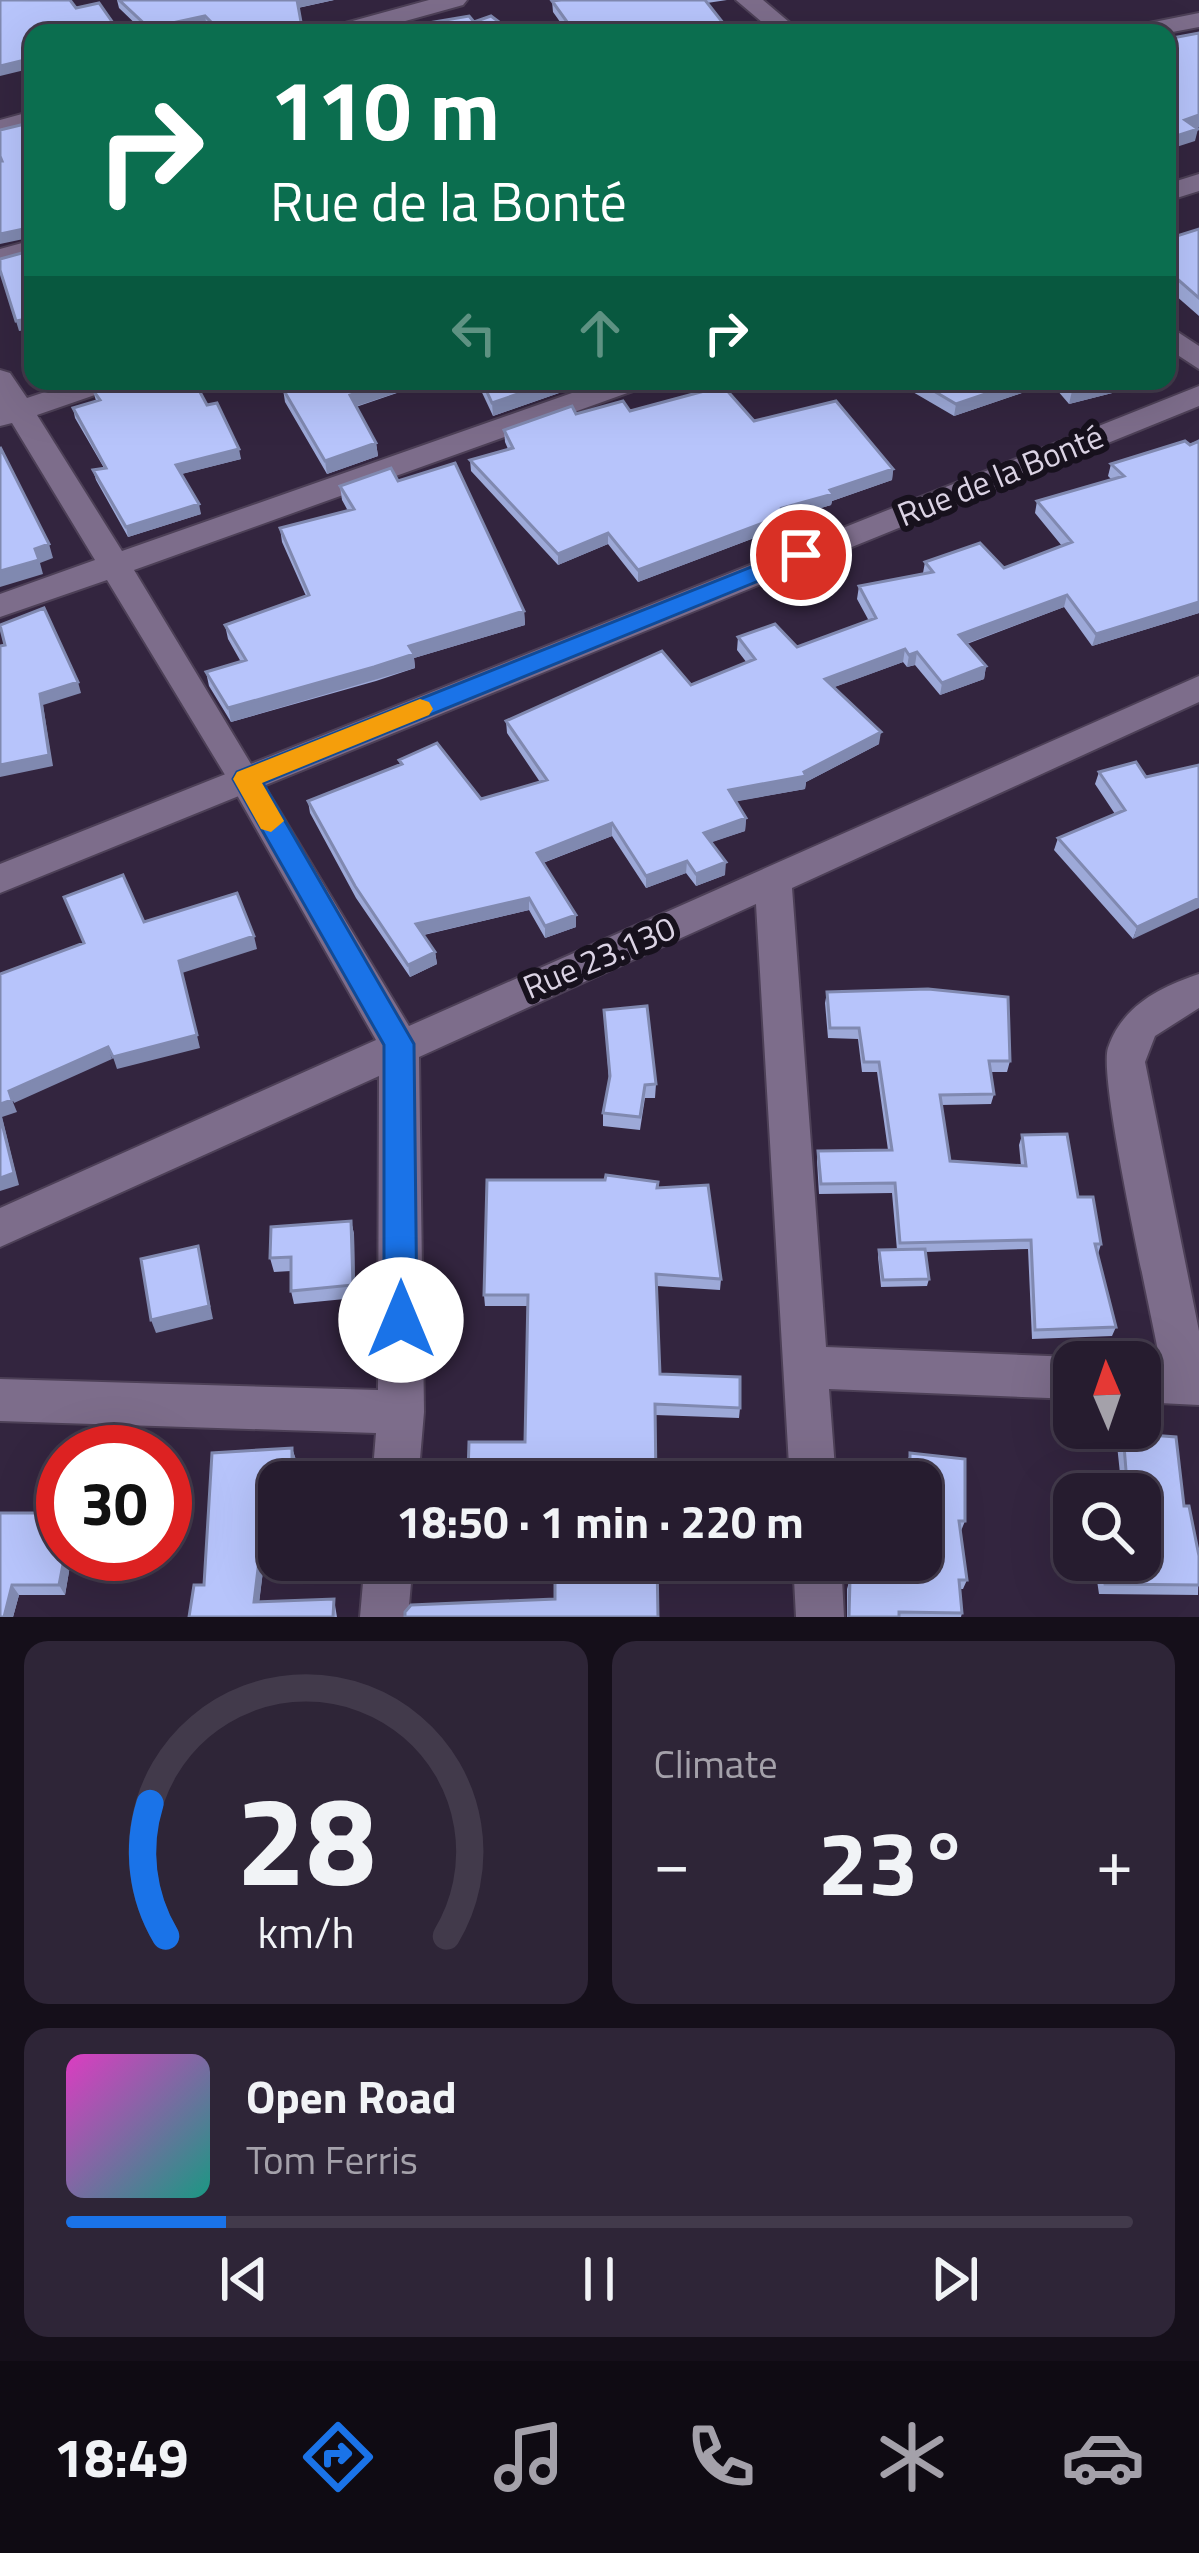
<!DOCTYPE html>
<html lang="en">
<head>
<meta charset="utf-8">
<style>
  body { margin:0; font-family:"Titillium Web",sans-serif; background:#2e2537; color:#f1f3f6; height:100vh; display:flex; flex-direction:column; font-size:45px; white-space:nowrap }
  * { box-sizing:border-box; margin:0 }
  p { font-size:39px; color:#a4a1aa }
  .icon { flex:none; width:66px; height:66px; fill:none; stroke:currentColor; stroke-width:2; stroke-linecap:round; stroke-linejoin:round }
  .map { position:relative; height:1617px; overflow:hidden }
  .drawer { display:flex; flex-direction:column; gap:24px; padding:24px; background:#150f1a; flex:1 }
  .drawer>* { flex:none }
  .banner { position:absolute; left:24px; top:24px; width:1152px; height:366px; border-radius:24px; box-shadow:0 12px 48px #0002,0 0 0 3px #423a4b; background:#0b6e4f; color:#fff; overflow:hidden }
  .needle { width:78px; rotate:358deg }
  .fabs { position:absolute; left:1053px; top:1341px; display:grid; gap:24px }
  .fabs a { display:grid; place-items:center; width:108px; height:108px; border-radius:24px; background:#261c2f; box-shadow:0 12px 48px #0002,0 0 0 3px #423a4b; font-size:60px }
  .speed { position:absolute; left:36px; top:1425px; display:flex; gap:24px; font-size:60px; font-weight:700; text-align:center }
  .speed>* { display:grid; place-content:center; width:156px; height:156px; border-radius:50%; background:#261c2f; box-shadow:0 12px 48px #0002,0 0 0 3px #423a4b; line-height:1 }
  .speed .limit { border:18px solid #d22; background:#fff; color:#111 }
  .pin { position:absolute; display:grid; place-items:center; width:102px; height:102px; color:#fff; margin:-51px; border:6px solid #fff; border-radius:50%; box-shadow:0 3px 12px #0007 }
  .me { position:absolute; width:132px; margin:-66px; rotate:0deg; stroke-linejoin:round; filter:drop-shadow(0 0 9px #0008) }
  .turn { display:flex; align-items:center; gap:42px; height:252px; padding:0 48px; font-size:54px }
  .turn .icon { width:156px; height:156px; stroke-width:2.5 }
  .turn b { display:block; font-size:84px; line-height:102px }
  .lanes { display:flex; align-items:center; height:114px; padding:0 48px; background:#0003; justify-content:center; gap:60px; direction:ltr }
  .lanes .off { opacity:.35 }
  .big { font-size:90px; font-weight:700; line-height:1.1 }
  .drawer .widget { flex:1; display:flex; flex-direction:column; justify-content:center; gap:18px; min-width:0; padding:0 42px; border-radius:24px; background:#2e2537 }
  .drawer .dial { align-items:center; gap:0 }
  .dial svg { height:312px; overflow:visible; fill:none; stroke:#423a4b; stroke-width:7; stroke-linecap:round; text-anchor:middle }
  .dial text { fill:#f1f3f6; stroke:none }
  .song { display:flex; align-items:center; gap:36px }
  .cover { width:144px; height:144px; border-radius:18px; background:linear-gradient(135deg,hsl(310 70% 55%),hsl(170 70% 35%)) }
  .played { height:12px; border-radius:6px; background:linear-gradient(90deg,#1a73e8 15%,#423a4b 15%) }
  .keys { display:flex; justify-content:space-around; direction:ltr }
  .heat { display:flex; justify-content:space-between; align-items:center; font-size:66px; direction:ltr }
  .drawer .tiles { flex:1; display:grid; gap:24px; grid-template-columns:1fr 1fr }
  .widget:last-child { grid-column:span 2 }
  .trip { position:absolute; left:258px; top:1461px; width:684px; height:120px; border-radius:24px; background:#261c2f; box-shadow:0 12px 48px #0002,0 0 0 3px #423a4b; font-weight:700; line-height:120px; text-align:center }
  .tab-bar { display:flex; height:192px; justify-content:space-around; align-items:center; background:#0f0b13; color:#a4a1aa }
  .tab-bar .icon { width:84px; height:84px }
  .tab-bar .active { color:#1a73e8 }
  .tab-bar b { font-size:54px; color:#f1f3f6 }
  .map>svg:first-child { display:block }
</style>
</head>
<body>
<div class="map">
<svg width="1199" height="1617" viewBox="0 0 1199 1617">
  <rect width="100%" height="100%" fill="#33253f"/>
  <g fill="none" stroke-linecap="round" stroke-linejoin="round">
    <defs>
      <path id="street" d="M429,0h38l-4,5 -101,28h-39l4,-5z
        M736,0h27l39,33h-27z
        M1199,13v14l-32,6h-47l4,-5z
        M33,111v16l-33,9v-16z
        M1199,174v17l-32,10v-17z
        M33,240v17l-33,9v-17z
        M1167,325l32,21v23l-32,-21z
        M0,370l10,3 17,25 51,-17h45l-5,6 -81,28 85,136 484,-170h43l-5,6 -510,183 275,456 790,-350v26l-407,186 34,459 248,10 13,5h-13v37l-245,-10 7,93h-46l-34,-578 -337,153 5,355 -6,70h-46l4,-49 -376,-12v-42l378,11 1,-314 -379,171v-39l376,-168 -143,-252 -126,-208 -107,37v-23l95,-34 -83,-137 -12,3z
        M1199,974v34l-44,28 -10,26 54,269v74l-59,-3v-40h-6l26,-1c-9,-50 -62,-282 -52,-313 14,-42 52,-61 91,-74z
        M365,1560h48l-5,57h-48z
        M793,1560h48l3,57h-48z"/>
      <path id="secondary" d="M1199,386v20l-1199,487v-29z"/>
    </defs>
    <use href="#street" stroke="#4d4057" stroke-width="4"/>
    <use href="#secondary" stroke="#4d4057" stroke-width="4"/>
    <use href="#street" fill="#7d6d8b" fill-rule="evenodd"/>
    <use href="#secondary" fill="#7d6d8b" fill-rule="evenodd"/>
  </g>
  <path fill="#9da9d8" d="M117,0h217l-36,8 5,25h-90l-6,-6 -29,6h-33l-26,-25z
    M561,0h166l-20,3 24,30h-163l-15,-21 -1,-11z
    M1199,229v87l-32,-28v-49z
    M306,381h126l-76,26 20,36 2,13 -51,18 -42,-72 -2,-13 25,-4z
    M467,381h92v12l-66,23 -15,-32 -7,2z
    M894,381h232l-2,9 -55,14 -18,-21 -97,33z
    M93,390l114,15 34,54 -60,15 20,40 -73,23 -32,-57 -3,-10 11,-2 -29,-50 -2,-10 23,-7z
    M630,411l124,10 139,48 -1,11 -60,21 -1,4 -44,13 -1,8 -148,56 -30,-38 -50,21 -87,-94 -1,-11 38,-11 -3,-7 -1,-12 72,-16z
    M1199,441v172l-107,33 -28,-39 -97,37 19,22 -2,13 -44,16 -25,-30 -8,2 -4,-5 -69,25 45,57 -73,38 -1,7 -69,12 10,17 -1,13 -34,11 14,33 -29,11 -10,-13 -40,15 -34,-52 -69,27 33,64 -31,11 -16,-28 -105,25 11,17 2,12 -27,13 -54,-79 -46,-85 -2,-12 92,-36 -1,-5 82,39 59,-17 -33,-49 -1,-12 185,-36 56,-22 -10,-13 1,-13 59,10 72,-26 -12,-22 2,-13 64,-13 2,-11 79,6 58,-22 -27,-33 2,-12 75,-21 -4,-4 3,-12z
    M398,481l126,130 1,14 -111,33 1,10 -39,13 -145,41 -22,-36 -3,-14 35,-10 -13,-23 -3,-14 81,-29 -24,-54 -2,-14 68,-17 -6,-11 -2,-14z
    M1199,765l-66,174 -79,-89 4,-12 57,-24 -20,-30 4,-12 47,5z
    M827,992l183,69 -3,11h-17l4,22 -3,10 -50,1 9,56 71,5 -2,-21 3,-10 56,62 23,47 -3,10 18,73 -4,9 -80,3 -4,-90 -103,3 4,27 -2,7 -46,1 -3,-30 1,-7h18l-5,-57 -73,1 -2,-33 1,-10 70,-1 -11,-78h-15l-4,-33 -30,-1 -3,-35z
    M604,1010l52,74 -1,14h-10l-5,32 -37,-4v-13l6,-33z
    M657,1188l64,91 -1,11 -63,-4 3,88 80,34 -1,10 -84,-3 -187,59 57,-32 3,-136h-43l-1,-11z
    M351,1221l3,13 1,64 -61,6 -3,-13v-20l-17,1 -4,-14z
    M1123,1433l61,73 15,50 -1,39 -99,-1 -5,-34h46v-66h-57l5,-11h33l-4,-38z
    M292,1448l4,12 -1,19h28l1,3h-45v64l-13,1 -7,55 75,-3 3,18h-148l5,-32h10l8,-132z
    M910,1453l55,68 -4,10 6,49 -4,9h-3l2,24 -1,4h-114v-28l3,-10h45l-2,-19h28v-78h-14v-19z
    M0,1513l63,41h9l-7,41h-46l-6,22h-13z"/>
  <path fill="#8089b0" d="M296,0h38l-37,8z
    M205,16l2,11 -29,6h-28l-1,-5z
    M33,58v10l-33,8v-10z
    M1199,115v12l-17,5 3,-12z
    M1198,129l-3,12 -28,9v-11z
    M33,227v10l-33,7v-10z
    M33,318v11l-14,2 -3,-10z
    M392,381h40l-81,27 -1,-13z
    M555,381h4v12l-66,23 -1,-13z
    M1023,381h29l-1,2 -97,33 2,-12z
    M1113,381h13l-2,9 -55,14 3,-13z
    M376,443l2,13 -51,18 -2,-13z
    M239,449l2,10 -63,16 -2,-10z
    M893,469l-1,11 -60,21 -1,4 -44,13 -1,8 -148,56v-12l144,-62z
    M199,504l2,10 -73,23 -2,-10z
    M608,533v11l-50,21v-11z
    M49,544l4,14 -13,5 3,11 -43,13v-16l35,-22z
    M1067,595l-3,12 -107,40 2,-12z
    M1199,602v11l-107,33 4,-12z
    M524,611l1,14 -111,33 1,10 -184,54 -3,-14 181,-62z
    M905,649l-2,13 -79,29 1,-12z
    M917,652l-2,13 -8,2 2,-12z
    M986,666l-2,13 -44,16 2,-12z
    M78,682l3,11 -38,12 10,61 -53,11v-12l40,-71z
    M881,732l-2,12 -73,38 -1,7 -77,14 1,-13 75,-18z
    M746,818l-1,13 -41,14v-12z
    M612,823v13l-75,29v-12z
    M687,861l-1,12 -40,15v-12z
    M726,862l-1,13 -29,11v-12z
    M529,898v12l-111,26 -2,-12z
    M1199,898v10l-66,31 4,-12z
    M576,915v12l-31,11v-12z
    M254,936l3,13 -75,24 18,75 -83,21 -4,-12 66,-96z
    M435,952l2,12 -27,13 -2,-12z
    M108,1047l4,12 -98,44 -5,-12z
    M12,1100l5,12 -15,5 17,68 -19,6v-87z
    M351,1221l3,13 1,64 -2,-13z
    M198,1246l15,73 -57,14 -5,-13z
    M292,1448l4,12 -1,22h-3z
    M262,1536l4,11 -8,65 -4,-10z
    M65,1554h7l-7,41 -6,-10z
    M12,1585l7,10 -6,22h-9z"/>
  <path fill="#b7c4fb" stroke="#8089b0" stroke-width="3" d="M0,0h70l6,8 23,-5 21,30h-87v25l-33,8z
    M119,0h178l6,33h-81l-17,-17 -56,12z
    M561,0h144l26,33h-156l-23,-32z
    M469,16l5,6 17,-6 23,17h-145z
    M1199,33v82l-14,5 13,9 -31,10v-100z
    M33,122v105l-33,7v-73h2l-2,-5v-26z
    M1199,229v69l-32,-28v-31z
    M33,250v68l-17,3 -16,-51v-11z
    M117,381h77l13,24 10,-2 22,46 -63,16 23,39 -73,23 -33,-57 13,-2 -33,-60 27,-8 -7,-10z
    M312,381h80l-42,14 26,48 -51,18 -42,-72 31,-5z
    M482,381h73l-63,22z
    M917,381h106l-67,23z
    M1063,381h50l-41,10z
    M723,386l31,35 82,-20 57,68 -63,21 3,4 -51,14 5,6 -149,56 -30,-37 -50,21 -88,-94 43,-12 -9,-18 68,-24 4,8 47,-13 7,10z
    M1185,441l5,4 9,-4v161l-103,32 -29,-39 -108,40 27,31 -44,17 -25,-31 -8,3 -4,-6 -80,30 56,53 -77,40 2,4 -77,14 17,28 -42,15 22,29 -30,12 -9,-13 -41,15 -34,-53 -75,30 39,62 -31,11 -16,-28 -113,26 19,28 -27,13 -53,-79 -47,-85 94,-37 -3,-4 38,-17 44,56 66,-19 -41,-59 156,-70 29,34 64,-26 -17,-22 37,-13 22,23 79,-29 -17,-32 74,-14 -8,-10 55,-19 24,25 68,-26 -35,-41 87,-25 -13,-12z
    M0,447l49,97 -14,5 4,11 -39,11z
    M455,463l69,148 -115,35 5,8 -40,13 -146,41 -22,-36 40,-12 -21,-35 84,-30 -29,-67 74,-19 -14,-23 51,-18 7,13z
    M44,608l34,74 -38,12 9,61 -49,10v-119l5,-1 -5,-20z
    M1136,762l10,15 53,-12v133l-62,29 -79,-89 67,-28 -26,-38z
    M123,875l21,47 93,-29 17,43 -75,25 18,74 -84,22 -5,-10 -99,44 3,9 -12,4v-130l84,-31 -20,-46z
    M928,989l80,8 2,64h-21l5,33 -54,1 10,66 76,5 -4,-31 45,-1 11,63h15l8,47h-6l21,83 -81,3 -4,-90 -131,3 -5,-60 -74,1 -3,-33 74,-1 -13,-88h-15l-5,-34h-29l-3,-36z
    M647,1006l9,78 -11,1 -5,32 -37,-4 7,-37 -6,-66z
    M0,1115l14,58 -14,5z
    M606,1175l52,7 -1,6 51,-3 13,94 -65,-5 4,100 80,3v31l-85,-4 1,78h-218v-8h30l1,-32h56l3,-147h-44l3,-115h118z
    M351,1221l2,64 -62,6v-34l-21,1 1,-31z
    M198,1246l11,60 -58,14 -10,-61z
    M925,1249l4,30 -46,1 -4,-30z
    M1123,1433l53,4 8,69h5l10,50v29l-94,-1 -4,-24h39v-66h-50l-2,-11h39z
    M292,1448v31h31v3h-44v53l-17,1 -8,66 80,-3 -1,18h-144l5,-32h10l8,-132z
    M910,1453l55,6v62h-6l8,59h-8l3,33 -63,-1v5h-50l1,-38h49l-2,-19h24v-78h-11z
    M0,1513h63v41h2l-6,31h-47l-8,32h-4z
    M555,1560h102l1,57h-253v-5l6,-7 144,-6z"/>
  <path fill="#1a73e8" stroke="#114b97" stroke-width="3" d="M801,547l9,2v11l-547,223 151,261 3,276 -4,11 -12,5 -12,-5 -5,-11v-275l-151,-266 4,-7z"/>
  <path fill="#f59e0b" d="M420,699l9,3 4,7 -4,6 -167,68 22,38 -13,11 -10,-3 -28,-50 4,-7z"/>
  <g text-anchor="middle" stroke-width="12" stroke-linejoin="round" paint-order="stroke">
    <g font-size="33" fill="#dbd3e4" stroke="#17111d">
      <text transform="translate(1000 475) rotate(-22)" y="12">Rue de la Bonté</text>
      <text transform="translate(599 957) rotate(-23)" y="12">Rue 23.130</text>
    </g>
  </g>
</svg>
<div class="fabs">
<a><svg class="needle" viewBox="-14 -14 28 28"><path d="M0-13l5 13h-10z" fill="#e53935"/><path d="M0 13l5-13h-10z" fill="#a4a1aa"/></svg></a>
<a><svg class="icon" aria-label="search" viewBox="0 0 24 24"><circle cx="10" cy="10" r="6"/><path d="M15 15l6 6"/></svg></a>
</div>
<div class="speed"><div class="limit">30</div></div>
<div class="pin" style="left:801px;top:555px;background:#d93025"><svg class="icon" aria-label="arrive" viewBox="0 0 24 24"><path d="M6 21V4h12l-3 4 3 4H6"/></svg></div>
<svg class="me" style="left:401px;top:1320px" viewBox="-20 -20 40 40"><circle r="19" fill="#fff"/><path d="M0-13L10 11 0 6-10 11z" fill="#1a73e8"/></svg>
<div class="trip">18:50 · 1 min · 220 m</div>
<div class="banner">
<div class="turn"><svg class="icon" aria-label="right" viewBox="0 0 24 24"><path d="M7 20v-9h11M14 6l5 5-5 5"/></svg><div><b>110 m</b>Rue de la Bonté</div></div>
<div class="lanes"><svg class="icon off" aria-label="left" viewBox="0 0 24 24"><path d="M17 20v-9H6M10 6l-5 5 5 5"/></svg><svg class="icon off" aria-label="ahead" viewBox="0 0 24 24"><path d="M12 20V5M6 11l6-6 6 6"/></svg><svg class="icon" aria-label="right" viewBox="0 0 24 24"><path d="M7 20v-9h11M14 6l5 5-5 5"/></svg></div>
</div>
</div>
<section class="drawer">
<div class="tiles">
<div class="widget dial"><svg viewBox="0 0 100 80">
<path d="M14 69A42 42 0 1 1 86 69"/>
<path d="M14 69A42 42 0 0 1 10 35" stroke="#1a73e8"/>
<text x="50" y="56" font-size="32" font-weight="700">28</text>
<text x="50" y="72" font-size="11">km/h</text>
</svg></div>
<div class="widget"><p>Climate</p>
<div class="heat"><a>−</a><b class="big">23°</b><a>+</a></div>
</div>
<div class="widget">
<div class="song"><i class="cover"></i><div><b>Open Road</b><p>Tom Ferris</p></div></div>
<div class="played"></div>
<div class="keys"><svg class="icon" aria-label="previous" viewBox="0 0 24 24"><path d="M18 5L8 12l10 7zM5 5v14"/></svg><svg class="icon" aria-label="pause" viewBox="0 0 24 24"><path d="M8 5v14M16 5v14"/></svg><svg class="icon" aria-label="next" viewBox="0 0 24 24"><path d="M6 5l10 7-10 7zM19 5v14"/></svg></div>
</div>
</div>
</section>
<nav class="tab-bar">
<b>18:49</b>
<svg class="icon active" aria-label="directions" viewBox="0 0 24 24"><path d="M12 3l9 9-9 9-9-9zM9 14v-3h6M13 9l2 2-2 2"/></svg>
<svg class="icon" aria-label="music" viewBox="0 0 24 24"><path d="M9 18V5l10-2v13"/><circle cx="6" cy="18" r="3"/><circle cx="16" cy="16" r="3"/></svg>
<svg class="icon" aria-label="phone" viewBox="0 0 24 24"><path d="M5 4h4l2 5-3 2q2 4 5 5l2-3 5 2v4C11 20 4 13 5 4z"/></svg>
<svg class="icon" aria-label="climate" viewBox="0 0 24 24"><path d="M12 3v18M4 7l16 10M4 17L20 7"/></svg>
<svg class="icon" aria-label="car" viewBox="0 0 24 24"><path d="M5 17H2v-5l4-1 3-4h7l3 4 3 1v5h-3M9 17h6M6 11h13"/><circle cx="7" cy="17" r="2"/><circle cx="17" cy="17" r="2"/></svg>
</nav>
</body>
</html>
